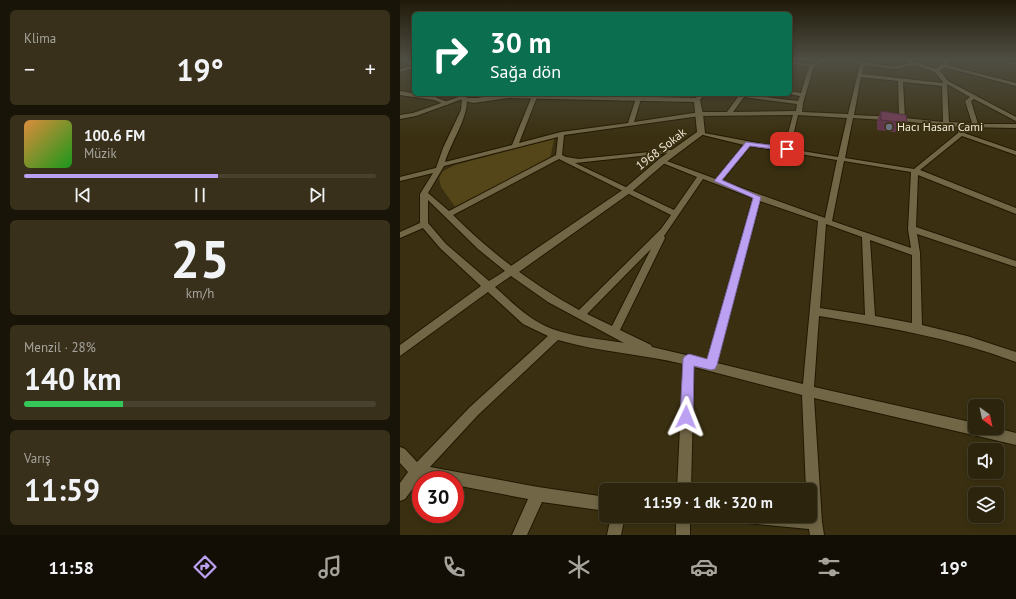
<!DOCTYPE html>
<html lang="tr">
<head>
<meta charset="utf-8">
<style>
  body { margin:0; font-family:"PT Sans",sans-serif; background:#38301b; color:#f1f3f6; height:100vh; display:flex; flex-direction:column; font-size:15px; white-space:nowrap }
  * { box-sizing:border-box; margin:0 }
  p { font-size:13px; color:#a6a49d }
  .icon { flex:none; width:22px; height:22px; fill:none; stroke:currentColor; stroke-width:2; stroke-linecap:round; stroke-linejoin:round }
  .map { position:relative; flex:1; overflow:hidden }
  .drawer { display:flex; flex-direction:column; gap:10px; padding:10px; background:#181407; width:400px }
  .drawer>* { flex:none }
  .guide { position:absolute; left:12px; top:12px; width:380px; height:84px; border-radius:6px; box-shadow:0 2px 6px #0003,0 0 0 1px #48412e; background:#0b6e4f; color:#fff; overflow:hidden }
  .needle { width:26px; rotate:147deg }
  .tools { position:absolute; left:568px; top:399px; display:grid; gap:8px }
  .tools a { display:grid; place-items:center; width:36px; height:36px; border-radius:6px; background:#2c240d; box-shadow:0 2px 6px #0003,0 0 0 1px #48412e; font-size:20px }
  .speed { position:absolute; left:12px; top:471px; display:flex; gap:8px; font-size:20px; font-weight:700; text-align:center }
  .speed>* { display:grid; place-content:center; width:52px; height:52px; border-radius:50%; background:#2c240d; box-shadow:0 2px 6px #0003,0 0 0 1px #48412e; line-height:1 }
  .speed .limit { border:6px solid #d22; background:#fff; color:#111 }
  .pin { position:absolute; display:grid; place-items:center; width:34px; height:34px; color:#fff; margin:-17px; border-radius:8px; box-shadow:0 2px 6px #0006 }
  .me { position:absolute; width:44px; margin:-22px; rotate:2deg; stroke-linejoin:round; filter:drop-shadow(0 0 3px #0008) }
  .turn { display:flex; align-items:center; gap:14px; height:84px; padding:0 12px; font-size:18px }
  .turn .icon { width:52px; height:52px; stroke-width:2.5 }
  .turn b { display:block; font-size:28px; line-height:34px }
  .big { font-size:30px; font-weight:600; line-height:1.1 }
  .drawer .widget { flex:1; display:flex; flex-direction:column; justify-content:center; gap:6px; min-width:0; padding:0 14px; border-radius:6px; background:#38301b }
  .drawer .dial { align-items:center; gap:0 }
  .dial b { font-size:52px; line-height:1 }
  .song { display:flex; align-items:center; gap:12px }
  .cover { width:48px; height:48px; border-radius:6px; background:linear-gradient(135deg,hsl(30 70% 55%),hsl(120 70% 35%)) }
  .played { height:4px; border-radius:2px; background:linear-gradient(90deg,#bca0f2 55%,#48412e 55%) }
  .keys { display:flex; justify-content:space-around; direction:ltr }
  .heat { display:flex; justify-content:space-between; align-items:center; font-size:22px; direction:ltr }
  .charge { height:6px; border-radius:3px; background:linear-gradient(90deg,#34c759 28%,#48412e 0) }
  .trip { position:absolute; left:199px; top:483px; width:218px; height:40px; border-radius:6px; background:#2c240d; box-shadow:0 2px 6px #0003,0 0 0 1px #48412e; font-weight:600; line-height:40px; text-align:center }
  .dock { display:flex; height:64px; justify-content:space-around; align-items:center; background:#120e05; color:#a6a49d }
  .dock .icon { width:28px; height:28px }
  .dock .selected { color:#bca0f2 }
  .dock b { font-size:18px; color:#f1f3f6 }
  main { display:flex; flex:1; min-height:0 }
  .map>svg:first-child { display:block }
</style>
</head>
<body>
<main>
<section class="drawer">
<div class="widget"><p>Klima</p>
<div class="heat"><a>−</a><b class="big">19°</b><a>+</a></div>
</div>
<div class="widget">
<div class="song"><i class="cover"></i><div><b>100.6 FM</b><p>Müzik</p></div></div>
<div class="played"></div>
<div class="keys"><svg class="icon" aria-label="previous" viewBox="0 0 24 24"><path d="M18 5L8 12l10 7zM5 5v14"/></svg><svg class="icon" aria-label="pause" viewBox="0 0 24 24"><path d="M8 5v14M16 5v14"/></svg><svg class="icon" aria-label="next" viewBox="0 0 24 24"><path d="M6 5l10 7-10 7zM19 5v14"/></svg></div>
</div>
<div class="widget dial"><b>25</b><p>km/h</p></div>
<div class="widget"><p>Menzil · 28%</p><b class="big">140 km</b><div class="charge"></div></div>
<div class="widget"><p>Varış</p><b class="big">11:59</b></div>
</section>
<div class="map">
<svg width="616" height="535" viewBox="0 0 616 535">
  <rect width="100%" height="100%" fill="#3a3011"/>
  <path fill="#544618" d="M154,139l-4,20 -94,49 -15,-21 -2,-9 4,-7 12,-6z"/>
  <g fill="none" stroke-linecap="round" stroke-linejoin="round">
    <defs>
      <path id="minor" d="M422,60h6l-14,6 -11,37 -1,9 46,2 12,-50 -18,-4h10l42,7 16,-4v-3h4v1l22,8 10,-9h5l-5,5 70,18v3l-72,-19 -4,4 8,10 68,36v4l-2,-1 -40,-21 -3,2 7,23h38v4l-54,-1 2,6 52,18v4l-54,-19 -42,34 96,38v6l-98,-39 -2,52 100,34v6l-99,-33 3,19 2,72 45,11 49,16v10c-64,-24 -130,-35 -197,-46l-5,71 161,36v5h21l20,5v12l-202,-47 8,124 2,13h-14l-1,-6 -62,-6 -5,-2 -2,-5h70v-26h-4l-4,-95 -108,-28 -3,123h-14l6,-126c-41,-10 -84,-12 -125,-24l-80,75 -48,52 108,20 68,10v14l-64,-9 -15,33h-15l16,-36 -73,-14v-5h-26l-8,-2 -16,21 -5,2v-18l8,-11 -8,-9v-16l5,2 12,13 53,-55 78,-71 -25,-12 -35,-32 -88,64v-11l81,-59 -41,-38 -17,-20 -23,10v-6l20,-9v-29l13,-21 -33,8v-4l36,-9 7,-20 18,-38 1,-11 5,1c0,20 -16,42 -22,62l67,-17 20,-49 5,1 -18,46 42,-11 67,-9 8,-25 4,-4h6l-5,5 -7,23 66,-10h27l13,-18 58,7 2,-5 -12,-2h2v-3l11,2 8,-27 -19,-2v-2l22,2zM464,65l30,4 21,-4 20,7 8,10v1l-81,-9zM461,77l37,4 1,36 -45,-2zM503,82l39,4 1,36 -38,-4zM547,84l23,13 -5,4 7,22 -23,-1zM344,97l53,7 -1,7 -63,1zM393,115l-9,33 -85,-16v2l45,11 -28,34 -52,-19h-4v2l37,15 -23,33 -99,-47 103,-11 3,-2 -1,-1 -101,10 -13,-2 -4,-2 2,-20 136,-19zM398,115l49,3 -9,39 -48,-8zM453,118l49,3 56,6v6l-44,36 -69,-11zM158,137l-2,18 -107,56 -21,-18 16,-27zM350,146l87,14 -12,58 -103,-37zM159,159l112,56 -10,14 -82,81c-47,-26 -88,-57 -126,-95zM444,161l67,11 -3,57 3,19 -79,-27zM303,179l50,19 -46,162 -14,-3 -4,-3 -3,1 -34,-8 -1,-2 -31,-15 45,-92 -1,-2zM28,200l50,49 27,22 -16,10 -43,-37 -18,-21zM360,201l58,20 -15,163 -86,-21zM426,224l36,13 3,78 -45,-7zM470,240l42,15v68l-37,-7zM251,249l-39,77 -25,-12zM111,276l37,26 76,41c-30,-5 -69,-7 -94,-26 -13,-9 -24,-20 -35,-30z
        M596,60l20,3v2l-20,-4z
        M14,65v3l-14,4v-3z
        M0,91l35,6 15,6 -3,2 -13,-5 -34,-5z
        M143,94h7l-3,2z
        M205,94h8l14,5 -3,2z
        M299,94h6l-6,7h-4l-1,-1z
        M211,516h14l-4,19h-14z
        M276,516h14v19h-14z"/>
      <path id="tertiary" d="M0,60h7l7,3v4z
        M89,94h5l1,2 13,-2 189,4 3,2 3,14 2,19 -40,30 -35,30 -114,81 -4,1 -4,-1 -2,-3 2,-3 116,-79 35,-30 38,-27 -3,-30 -186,-4 -35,5 -15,-4c6,-4 19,3 31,-5z"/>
      <path id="secondary" d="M67,94h9l-60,22 -16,3v-4l13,-2z"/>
    </defs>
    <use href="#minor" stroke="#211800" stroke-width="2"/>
    <use href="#tertiary" stroke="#211800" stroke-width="2"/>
    <use href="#secondary" stroke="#211800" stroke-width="2"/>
    <use href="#minor" fill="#716646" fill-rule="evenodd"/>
    <use href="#tertiary" fill="#716646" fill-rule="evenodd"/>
    <use href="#secondary" fill="#716646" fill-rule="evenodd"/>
  </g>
  <path fill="#64344c" d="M481,111l26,12 -5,10 -25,-3v-9z"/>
  <path fill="#743d58" stroke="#512b3e" d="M481,111l25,4 1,8 -26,-3z"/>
  <linearGradient id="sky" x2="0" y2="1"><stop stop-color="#201a09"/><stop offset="0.44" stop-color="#4f4e43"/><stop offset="1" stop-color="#4f4e43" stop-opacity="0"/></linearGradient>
  <rect width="616" height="135" fill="url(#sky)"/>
  <path fill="#bca0f2" stroke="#7a689d" d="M346,142l41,5 3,2 -3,2 -37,-5 -28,34 39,17 -44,168 -2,4 -4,1 -17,-4 -1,51 -2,5 -5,2 -4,-2 -2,-5 3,-58 2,-3 4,-2 18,5 46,-161 -39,-17z"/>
  <circle fill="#6b7280" stroke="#3a3011" stroke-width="1.5" cx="489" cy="127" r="4"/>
  <g text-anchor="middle" stroke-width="4" stroke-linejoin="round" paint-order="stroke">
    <g font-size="12" fill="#f0ebd9" stroke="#3a3011" text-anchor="start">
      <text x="497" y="131">Hacı Hasan Cami</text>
    </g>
    <g font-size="12" fill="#f0ebd9" stroke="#3a3011">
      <text transform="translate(261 149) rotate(-38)" y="4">1968 Sokak</text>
    </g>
  </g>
</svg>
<div class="tools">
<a><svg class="needle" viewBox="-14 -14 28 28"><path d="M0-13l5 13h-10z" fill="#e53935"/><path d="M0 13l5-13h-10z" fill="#a6a49d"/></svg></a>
<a><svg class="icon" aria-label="sound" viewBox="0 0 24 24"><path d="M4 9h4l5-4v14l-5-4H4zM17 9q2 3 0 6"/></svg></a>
<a><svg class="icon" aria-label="layers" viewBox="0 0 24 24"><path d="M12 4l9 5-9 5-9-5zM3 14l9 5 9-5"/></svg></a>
</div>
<div class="speed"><div class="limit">30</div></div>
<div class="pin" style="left:387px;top:149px;background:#d93025"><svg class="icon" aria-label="arrive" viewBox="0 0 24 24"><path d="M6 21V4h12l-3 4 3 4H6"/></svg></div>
<svg class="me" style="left:286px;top:417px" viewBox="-20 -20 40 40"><path d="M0-17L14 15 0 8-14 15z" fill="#bca0f2" stroke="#fff" stroke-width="4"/></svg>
<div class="trip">11:59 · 1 dk · 320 m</div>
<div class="guide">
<div class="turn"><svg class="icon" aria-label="right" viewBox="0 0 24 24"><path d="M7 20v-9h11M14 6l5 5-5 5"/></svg><div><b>30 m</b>Sağa dön</div></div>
</div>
</div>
</main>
<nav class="dock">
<b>11:58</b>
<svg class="icon selected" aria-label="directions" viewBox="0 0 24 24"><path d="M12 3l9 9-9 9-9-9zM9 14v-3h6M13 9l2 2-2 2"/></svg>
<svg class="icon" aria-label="music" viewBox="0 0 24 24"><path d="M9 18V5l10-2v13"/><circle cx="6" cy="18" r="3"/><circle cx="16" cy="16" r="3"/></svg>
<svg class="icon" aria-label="phone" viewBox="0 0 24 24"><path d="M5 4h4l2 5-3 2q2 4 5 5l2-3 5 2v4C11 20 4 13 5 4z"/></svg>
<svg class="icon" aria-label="climate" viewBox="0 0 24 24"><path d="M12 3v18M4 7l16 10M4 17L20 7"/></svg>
<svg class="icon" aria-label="car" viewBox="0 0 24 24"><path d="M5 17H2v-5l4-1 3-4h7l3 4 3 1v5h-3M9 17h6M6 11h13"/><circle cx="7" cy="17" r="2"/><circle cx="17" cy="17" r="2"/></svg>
<svg class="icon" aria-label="filters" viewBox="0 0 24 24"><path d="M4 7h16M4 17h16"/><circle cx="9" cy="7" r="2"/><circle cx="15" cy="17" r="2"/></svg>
<b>19°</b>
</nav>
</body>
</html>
